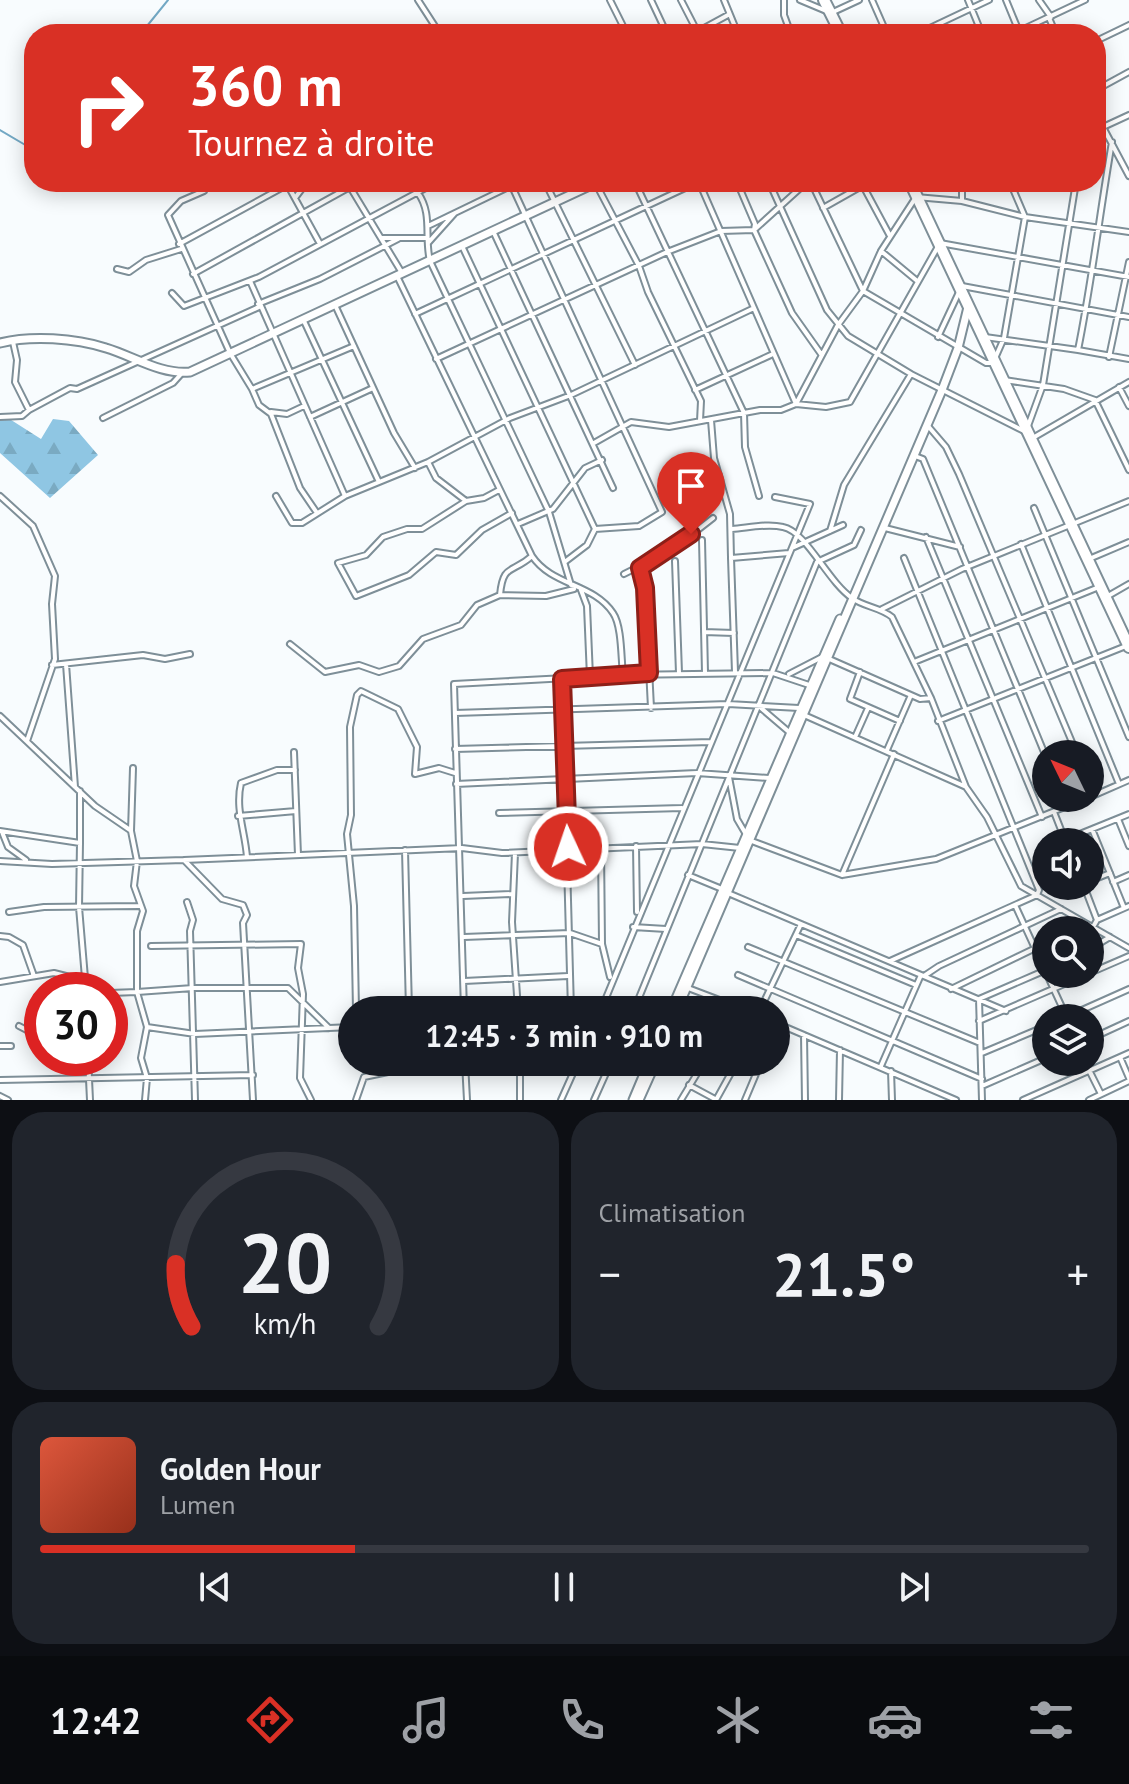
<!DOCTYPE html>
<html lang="fr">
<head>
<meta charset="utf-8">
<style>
  body { margin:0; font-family:"PT Sans",sans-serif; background:#20242c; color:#f1f3f6; height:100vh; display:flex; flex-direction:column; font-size:30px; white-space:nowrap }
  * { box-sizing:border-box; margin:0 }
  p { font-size:26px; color:#9ea1a6 }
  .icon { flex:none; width:44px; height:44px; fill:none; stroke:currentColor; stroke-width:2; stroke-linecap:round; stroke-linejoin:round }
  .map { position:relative; height:1100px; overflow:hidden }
  .drawer { display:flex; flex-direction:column; gap:12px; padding:12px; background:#0d0f14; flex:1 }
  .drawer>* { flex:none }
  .banner { position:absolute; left:24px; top:24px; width:1082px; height:168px; border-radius:32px; box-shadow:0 4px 20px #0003; background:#d93025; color:#fff; overflow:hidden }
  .needle { width:52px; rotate:313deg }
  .buttons { position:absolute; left:1032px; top:740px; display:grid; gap:16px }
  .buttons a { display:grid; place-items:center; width:72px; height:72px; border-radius:50%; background:#171b24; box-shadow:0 4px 20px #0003; font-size:40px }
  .speed { position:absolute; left:24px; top:972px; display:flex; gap:16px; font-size:40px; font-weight:700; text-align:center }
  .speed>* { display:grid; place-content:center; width:104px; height:104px; border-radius:50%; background:#171b24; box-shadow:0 4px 20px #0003; line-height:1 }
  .speed .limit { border:12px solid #d22; background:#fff; color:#111 }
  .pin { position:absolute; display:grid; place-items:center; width:68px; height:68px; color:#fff; margin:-82px -34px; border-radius:50% 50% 50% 0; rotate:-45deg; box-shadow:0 0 8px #0007 }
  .pin .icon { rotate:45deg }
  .me { position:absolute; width:88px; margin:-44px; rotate:357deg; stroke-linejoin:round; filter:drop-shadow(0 0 6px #0008) }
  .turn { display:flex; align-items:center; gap:28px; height:168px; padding:0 32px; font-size:36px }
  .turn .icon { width:104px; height:104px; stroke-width:2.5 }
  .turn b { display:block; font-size:56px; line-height:68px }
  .big { font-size:60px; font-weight:700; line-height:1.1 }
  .drawer .widget { flex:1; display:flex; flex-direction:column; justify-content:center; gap:12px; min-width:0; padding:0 28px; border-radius:32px; background:#20242c }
  .drawer .dial { align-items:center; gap:0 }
  .dial svg { height:208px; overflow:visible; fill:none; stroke:#363941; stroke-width:7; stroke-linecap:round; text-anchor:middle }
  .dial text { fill:#f1f3f6; stroke:none }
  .song { display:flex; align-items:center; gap:24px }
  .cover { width:96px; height:96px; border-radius:12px; background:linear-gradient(135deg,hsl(10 70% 55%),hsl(10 70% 35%)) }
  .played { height:8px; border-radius:4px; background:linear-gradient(90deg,#d93025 30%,#363941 30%) }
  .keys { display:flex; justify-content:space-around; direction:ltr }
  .heat { display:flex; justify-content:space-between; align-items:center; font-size:44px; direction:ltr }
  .drawer .tiles { flex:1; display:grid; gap:12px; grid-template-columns:1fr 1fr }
  .widget:last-child { grid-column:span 2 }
  .trip { position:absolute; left:338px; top:996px; width:452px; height:80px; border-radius:40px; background:#171b24; box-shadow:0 4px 20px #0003; font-weight:700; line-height:80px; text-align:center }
  .tab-bar { display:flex; height:128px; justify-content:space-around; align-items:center; background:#090b0e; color:#9ea1a6 }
  .tab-bar .icon { width:56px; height:56px }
  .tab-bar .current { color:#d93025 }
  .tab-bar b { font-size:36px; color:#f1f3f6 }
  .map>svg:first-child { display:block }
</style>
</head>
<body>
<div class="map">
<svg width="1129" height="1100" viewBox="0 0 1129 1100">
  <defs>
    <pattern id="forest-firs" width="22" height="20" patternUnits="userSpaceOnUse" patternTransform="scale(2)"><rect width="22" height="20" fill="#8fc6e3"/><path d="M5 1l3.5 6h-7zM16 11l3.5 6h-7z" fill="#7aaac2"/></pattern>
  </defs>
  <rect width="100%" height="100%" fill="#f8fcfe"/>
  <path fill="url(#forest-firs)" d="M8,418l33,21 12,-20 16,2 29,34 -48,43 -50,-45v-34z"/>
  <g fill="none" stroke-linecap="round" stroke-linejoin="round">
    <path stroke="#73a9c5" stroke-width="2" d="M132,34l15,-8 21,-26
      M0,130l27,16 7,-2"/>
    <defs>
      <path id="street" d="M418,0l22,34
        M610,0l17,34
        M651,0l16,34
        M681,0l17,33
        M724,0l14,34
        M784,0v15l7,19
        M800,0l31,13 28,-13
        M872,0l15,34
        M968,0l14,34
        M1006,0l14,34
        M1039,0l12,17
        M1049,18l7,16
        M938,24l5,10
        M424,34l13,-6
        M693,34l35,-19
        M917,34l72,-34
        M1013,34l72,-34
        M1096,41l33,-16
        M1096,90l33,-18
        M1096,114l33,62
        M1103,127l26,-12
        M286,182l33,60
        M347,182l55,91
        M510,182l152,330 -23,14 -44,3 -8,16 -21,16
        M545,182l90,183
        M635,182l109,231 1,34 14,49
        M699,182l97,222
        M737,182l18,42 -1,6 38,83 29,41
        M769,182l58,128 21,26 63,38 113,57
        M811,182l52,109 123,72h7l11,-25 21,-121 -15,-35
        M861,182l29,54
        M962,182v19
        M596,184l43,82 9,26 53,109 -1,20
        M204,191l-23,10 -13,14 62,138 22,36
        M418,193c15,21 6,44 12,68l119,251 22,73
        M295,198l12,-16
        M823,208l46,-26
        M428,226l91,-44
        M493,231l120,257
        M382,238h45
        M428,243l26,-29
        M179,244l108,-59
        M462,246l133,283
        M881,251l35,29
        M117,269l12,3 17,-12 35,-11
        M193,274l166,-92
        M397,276l135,280c20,30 61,27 81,57 9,13 8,45 10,62l150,-2 36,12
        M250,281l95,215
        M962,286l167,31
        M172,293l12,13 75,-29 178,-95
        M258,304l62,-25 78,-40
        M335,305l59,128 21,35
        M415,314l283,-132
        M303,319l76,163
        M938,337l22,-47
        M985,337l93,13c14,-69 22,-139 34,-208
        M13,342l4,18 -2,22 14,28 41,-22 7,1 182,-82
        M1078,350l51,9
        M1109,357l20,-95
        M436,359l231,-107 54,-21 33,-1 53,-48
        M1004,380l60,9 31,11 34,70
        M1119,387l10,19
        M695,390l78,-36
        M796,404l42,-79 25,-34 18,-40 35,-54 46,4 63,16 104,15
        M271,412l16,2 17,-8
        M0,417l22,-1 7,-6
        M310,417l63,-29
        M103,418l70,-35 9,-10
        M711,420l3,38 16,56 1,44
        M928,426l18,21 13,27 118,280
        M1028,426l15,-41 33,-203
        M1031,439l98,-57
        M594,443l37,-21 38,5 91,-17h21l15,-6 30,3 24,-5 90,-159 189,34
        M915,456l8,3 123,298
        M428,462l8,16 30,23
        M499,490l-15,8 -18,3 -44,28h-15l-24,8 -17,18 -28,8 18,33 53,-21 27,-23 20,3 26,-25 30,-17
        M0,496l33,30 22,50 -3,28 3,55 -28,82
        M276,496l16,27h10l43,-27 83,-34 82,-44 61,-23 183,-87
        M1034,508l95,229
        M317,513l-17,-25 -29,-74 -12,-9 -7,-16 102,-43
        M518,524l35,-15 32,-41 17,-8
        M885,528l75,19
        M732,529c15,-1 35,-6 51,-2 23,4 45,55 69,71 12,9 28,9 40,19l39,81 35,89 21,30 34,69 108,62
        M830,531l14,-46 67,-111
        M926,537l116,280
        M702,540l3,133
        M1021,544l98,240
        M792,548l51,-23
        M1089,559l40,-17
        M675,561l4,112
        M640,568l5,20 6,120
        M624,574l48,-24 41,-32
        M581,590l6,16 3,71
        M500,595c3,-32 12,-21 32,-39
        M1108,596l21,-12
        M882,609l80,-40 167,-68
        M704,632l30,1
        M290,644l35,28 34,-7 20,7 20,-6 24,-27 38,-14 16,-20 23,-10 46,1 28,-7
        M827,658l93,41 11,-1
        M914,662l185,-75
        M66,664l9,123
        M52,665l91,-10 22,4 25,-5
        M735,672l-4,-114 58,-5
        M860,672l-10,27 50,22
        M789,674l33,-17
        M562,679l9,331
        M761,708l28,24
        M455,713l273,-9 71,4
        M804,715l160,71
        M0,716l95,90 35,24
        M938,721l188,-75
        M856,735l12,-27
        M455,749l256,-7
        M887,750l24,-55
        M294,752l4,103
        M133,768l-2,63 6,30 -3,25 9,25 -6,20v61l56,-4h95l41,40
        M729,777l8,42 10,17
        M456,784l241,-11 72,5
        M1090,787l3,8
        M1090,797l39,-17
        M1064,798l4,8
        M1054,812l11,28
        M499,813l183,-5
        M238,816l58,-5
        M1118,819l11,27
        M1092,829l32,79
        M0,831l80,12v-52
        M2,832l6,15 18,13
        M749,840l93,35 94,-16 151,-61
        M1060,842l69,-28
        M80,843l-1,64 7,83
        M636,846l1,66
        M601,848l1,96 8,33
        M405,850l4,160
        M1040,850l6,-2
        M515,853l-3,69 6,88
        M247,857c-2,-26 -12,-48 -6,-74l36,-13h18
        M184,860l278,-12 40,5 200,-9 38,4
        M0,861l52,3 132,-4 38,39 21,6 4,10 -4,8 10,177
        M688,875l34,14
        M842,875l52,-121
        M1090,881l20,-8
        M1113,882l16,-7
        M1084,886l13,34
        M728,893l278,118
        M463,896l49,-2
        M187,902l6,18 -3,11 5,169
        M1015,905l52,113
        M9,912l35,-5 95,-1
        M633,927l33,2
        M1093,927l4,-7 32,-14
        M1074,930l11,-7
        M796,935l120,50
        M0,936l9,1 14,8 11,31
        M464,937l106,-4 32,11
        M151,946l150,-2 -3,24 5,26 -3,84 11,22
        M748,947l232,96
        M1090,949l20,-12
        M890,961l147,-66 2,-5 -135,-332
        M738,975l244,104
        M924,976l15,-10 122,-57
        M464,981l104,-5
        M0,982l54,-9 24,6 12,11
        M688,988l58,22
        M951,989l95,-46
        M110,993l27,-1 10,35 48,7 157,-7
        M356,1010l-2,-104 -7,-72 4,-19 -1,-88 7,-32 4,-4 37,18 19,38 -2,27 24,-6 16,5
        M464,1010l-10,-326 169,-9
        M601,1010l209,-506 -35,-7
        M634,1010l183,-448 37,-17 7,-15
        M760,1010l41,-86
        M1064,1018l65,-29
        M979,1021l150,-65
        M776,1023l180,77
        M19,1026l23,12
        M804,1035l1,65
        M1090,1039l39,-18
        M0,1046h11
        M982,1053l64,-27
        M1120,1057l9,21
        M74,1058l13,14
        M88,1058l2,42
        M465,1062l2,38
        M520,1062v38
        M1085,1062l16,32
        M881,1066l40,-91
        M891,1071l1,29
        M0,1080l253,-5
        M689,1085l26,14
        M982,1086l64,-28
        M0,1096l8,4
        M145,1100l2,-22 -6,-20 6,-31
        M356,1100l8,-23 48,-10h197
        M561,1100l17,-38
        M594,1100l17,-38
        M681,1100l23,-38
        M716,1100l21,-38
        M745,1100l16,-38
        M839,1100l1,-50
        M982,1100l-3,-101 67,-29
        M1023,1100l106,-47
        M1089,1100l40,-19"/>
      <path id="secondary" d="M0,343c31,-8 75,-5 106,5 27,8 55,27 84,24l408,-190
        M671,1010l169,-391
        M677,1010l265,-620 16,-42 10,-41
        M633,1100l16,-38
        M639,1100l17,-38"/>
      <path id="highway" d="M824,0l17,34
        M910,182l219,465"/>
    </defs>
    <use href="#street" stroke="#7e8f98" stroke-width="8"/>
    <use href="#secondary" stroke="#7e8f98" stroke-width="11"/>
    <use href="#highway" stroke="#7e8f98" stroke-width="14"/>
    <use href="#street" stroke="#fff" stroke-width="4"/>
    <use href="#secondary" stroke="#fff" stroke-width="7"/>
    <use href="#highway" stroke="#fff" stroke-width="10"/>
  </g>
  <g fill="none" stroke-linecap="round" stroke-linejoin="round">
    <defs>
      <path id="route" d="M568,847l-6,-168 87,-6 -4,-85 -5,-20 51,-34"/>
    </defs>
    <use href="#route" stroke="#8d1f18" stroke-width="20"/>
    <use href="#route" stroke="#d93025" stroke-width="14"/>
  </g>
</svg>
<div class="buttons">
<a><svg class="needle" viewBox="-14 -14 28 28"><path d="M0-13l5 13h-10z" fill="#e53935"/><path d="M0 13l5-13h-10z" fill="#9ea1a6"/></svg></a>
<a><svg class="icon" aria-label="sound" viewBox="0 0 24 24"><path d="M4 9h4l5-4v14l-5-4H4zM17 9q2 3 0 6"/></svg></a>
<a><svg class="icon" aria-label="search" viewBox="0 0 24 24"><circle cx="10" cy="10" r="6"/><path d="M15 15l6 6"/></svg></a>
<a><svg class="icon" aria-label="layers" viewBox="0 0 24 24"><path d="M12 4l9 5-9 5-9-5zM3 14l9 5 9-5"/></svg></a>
</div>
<div class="speed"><div class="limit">30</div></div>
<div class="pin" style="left:691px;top:534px;background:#d93025"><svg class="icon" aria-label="arrive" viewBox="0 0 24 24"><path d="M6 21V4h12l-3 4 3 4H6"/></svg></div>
<svg class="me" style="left:568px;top:847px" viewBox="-20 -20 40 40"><circle r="17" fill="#d93025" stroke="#fff" stroke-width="3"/><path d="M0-11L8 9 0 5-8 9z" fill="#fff"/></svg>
<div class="trip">12:45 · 3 min · 910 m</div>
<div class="banner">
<div class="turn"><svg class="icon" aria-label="right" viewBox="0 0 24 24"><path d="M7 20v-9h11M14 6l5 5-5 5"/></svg><div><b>360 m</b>Tournez à droite</div></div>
</div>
</div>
<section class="drawer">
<div class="tiles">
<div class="widget dial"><svg viewBox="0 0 100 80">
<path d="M14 69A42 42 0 1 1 86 69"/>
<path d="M14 69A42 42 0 0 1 8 45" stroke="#d93025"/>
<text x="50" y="56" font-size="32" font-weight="700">20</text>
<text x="50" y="72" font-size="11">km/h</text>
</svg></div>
<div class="widget"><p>Climatisation</p>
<div class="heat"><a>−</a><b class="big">21.5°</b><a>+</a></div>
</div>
<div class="widget">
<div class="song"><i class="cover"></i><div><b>Golden Hour</b><p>Lumen</p></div></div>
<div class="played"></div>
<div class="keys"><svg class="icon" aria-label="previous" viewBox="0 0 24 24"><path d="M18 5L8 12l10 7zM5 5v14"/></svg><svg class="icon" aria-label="pause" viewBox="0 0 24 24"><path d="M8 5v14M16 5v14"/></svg><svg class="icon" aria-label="next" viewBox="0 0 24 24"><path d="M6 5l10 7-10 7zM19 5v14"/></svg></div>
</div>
</div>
</section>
<nav class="tab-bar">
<b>12:42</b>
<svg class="icon current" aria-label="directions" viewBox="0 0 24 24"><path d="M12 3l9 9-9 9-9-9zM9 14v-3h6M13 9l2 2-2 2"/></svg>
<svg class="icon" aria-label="music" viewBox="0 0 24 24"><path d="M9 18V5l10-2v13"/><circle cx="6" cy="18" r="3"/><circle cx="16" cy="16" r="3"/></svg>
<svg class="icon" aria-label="phone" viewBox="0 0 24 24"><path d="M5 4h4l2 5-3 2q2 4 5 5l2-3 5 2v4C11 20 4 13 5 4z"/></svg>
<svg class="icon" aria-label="climate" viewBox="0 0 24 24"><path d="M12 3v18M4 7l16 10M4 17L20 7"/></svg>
<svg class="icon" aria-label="car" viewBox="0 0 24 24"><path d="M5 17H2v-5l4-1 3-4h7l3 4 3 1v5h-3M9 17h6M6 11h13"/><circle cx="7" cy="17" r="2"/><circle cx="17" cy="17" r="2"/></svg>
<svg class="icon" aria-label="filters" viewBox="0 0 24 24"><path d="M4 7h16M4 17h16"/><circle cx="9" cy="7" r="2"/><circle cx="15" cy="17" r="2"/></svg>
</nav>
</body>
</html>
